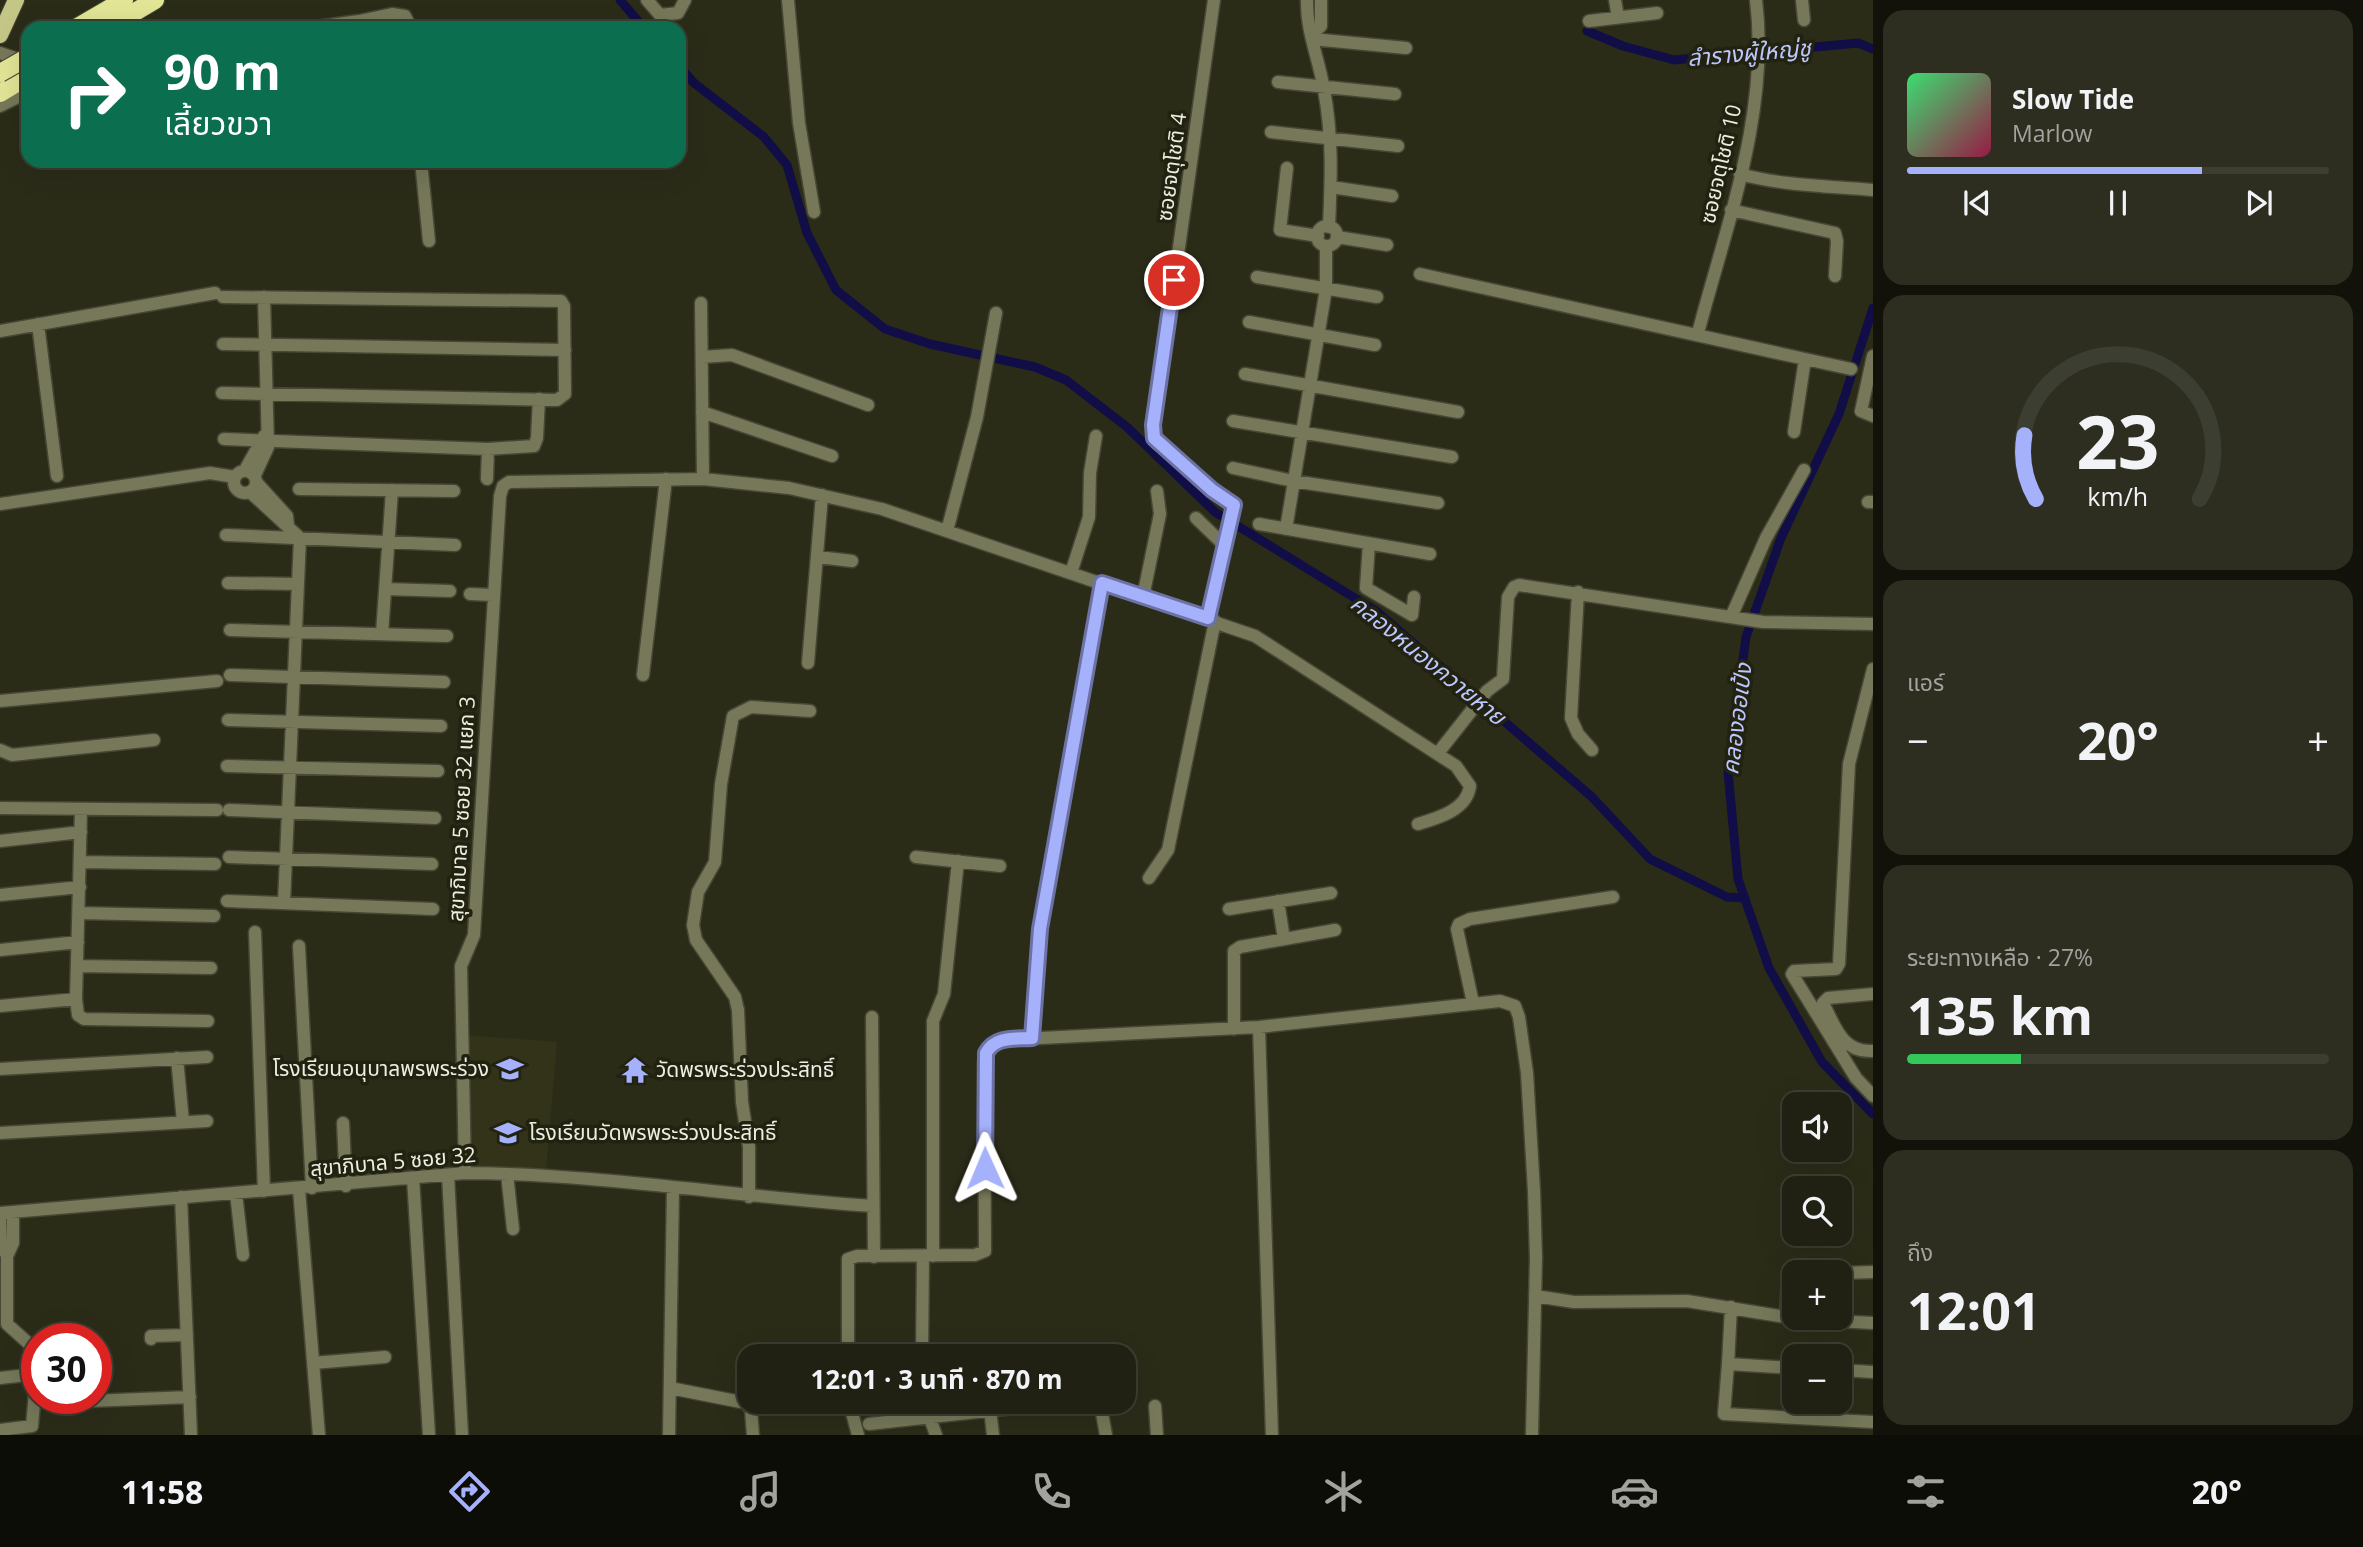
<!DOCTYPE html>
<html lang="th">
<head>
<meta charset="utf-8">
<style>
  body { margin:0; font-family:"Open Sans","Noto Sans Thai",sans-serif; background:#2d2e20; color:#f1f3f6; height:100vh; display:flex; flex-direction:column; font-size:26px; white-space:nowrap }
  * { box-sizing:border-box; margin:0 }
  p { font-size:23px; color:#a2a39f }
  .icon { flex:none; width:38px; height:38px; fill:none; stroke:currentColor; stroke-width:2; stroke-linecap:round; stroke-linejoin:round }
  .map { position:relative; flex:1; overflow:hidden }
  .drawer { display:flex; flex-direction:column; gap:10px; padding:10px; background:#12120a; width:490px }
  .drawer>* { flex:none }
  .guide { position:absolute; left:21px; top:21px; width:665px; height:147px; border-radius:21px; box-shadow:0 7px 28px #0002,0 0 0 2px #3d3e32; background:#0b6e4f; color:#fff; overflow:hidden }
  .buttons { position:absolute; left:1782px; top:1092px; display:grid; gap:14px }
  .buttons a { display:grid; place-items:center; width:70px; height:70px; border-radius:14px; background:#202112; box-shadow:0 7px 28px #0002,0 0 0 2px #3d3e32; font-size:35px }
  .speed { position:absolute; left:21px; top:1323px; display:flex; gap:14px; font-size:35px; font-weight:700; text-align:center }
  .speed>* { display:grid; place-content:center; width:91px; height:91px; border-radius:50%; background:#202112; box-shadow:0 7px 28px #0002,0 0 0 2px #3d3e32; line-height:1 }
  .speed .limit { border:10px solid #d22; background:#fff; color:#111 }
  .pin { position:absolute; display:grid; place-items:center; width:60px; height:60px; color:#fff; margin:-30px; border:4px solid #fff; border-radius:50%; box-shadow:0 2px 7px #0007 }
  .me { position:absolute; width:77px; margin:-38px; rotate:359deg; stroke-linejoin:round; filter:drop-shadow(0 0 5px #0008) }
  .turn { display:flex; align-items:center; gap:24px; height:147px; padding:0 28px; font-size:32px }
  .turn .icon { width:91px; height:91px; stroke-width:2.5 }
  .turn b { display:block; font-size:49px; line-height:60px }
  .big { font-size:52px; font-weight:700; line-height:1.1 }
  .drawer .tile { flex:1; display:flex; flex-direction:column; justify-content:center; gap:10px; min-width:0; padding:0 24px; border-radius:21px; background:#2d2e20 }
  .drawer .dial { align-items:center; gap:0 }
  .dial svg { height:182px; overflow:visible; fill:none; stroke:#3d3e32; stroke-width:7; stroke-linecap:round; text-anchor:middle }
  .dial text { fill:#f1f3f6; stroke:none }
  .song { display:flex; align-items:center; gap:21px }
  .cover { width:84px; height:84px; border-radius:10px; background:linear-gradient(135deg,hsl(140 70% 55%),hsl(340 70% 35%)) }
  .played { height:7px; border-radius:4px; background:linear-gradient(90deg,#a6b1fc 70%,#3d3e32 70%) }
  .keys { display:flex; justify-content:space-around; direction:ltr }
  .heat { display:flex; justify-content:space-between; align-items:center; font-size:38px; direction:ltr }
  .charge { height:10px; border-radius:5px; background:linear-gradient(90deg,#34c759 27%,#3d3e32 0) }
  .trip { position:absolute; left:737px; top:1344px; width:399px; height:70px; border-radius:21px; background:#202112; box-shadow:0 7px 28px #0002,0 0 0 2px #3d3e32; font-weight:700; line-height:70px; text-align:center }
  .tab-bar { display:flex; height:112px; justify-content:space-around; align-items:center; background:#0d0d07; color:#a2a39f }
  .tab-bar .icon { width:49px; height:49px }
  .tab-bar .current { color:#a6b1fc }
  .tab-bar b { font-size:32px; color:#f1f3f6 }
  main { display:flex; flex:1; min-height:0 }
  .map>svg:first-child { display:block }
</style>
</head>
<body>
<main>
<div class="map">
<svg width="1873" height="1435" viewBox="0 0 1873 1435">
  <rect width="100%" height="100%" fill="#2b2c18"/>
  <path fill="#323318" d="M466,1035l91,7 -11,128 -78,-1z"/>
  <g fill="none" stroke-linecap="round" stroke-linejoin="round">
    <path stroke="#110d46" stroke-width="9" d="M620,0l24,28
      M1587,31l36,15 51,14 184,-17 15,6
      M679,66l15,17 70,54 23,28 20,68 29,57 49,39 45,15 105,23 31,13 61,47 88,85 161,99 216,186 58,62 77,38 18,1
      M1873,308l-34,106 -58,124 -35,99 -18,135 10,107 31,89 53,94 51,52"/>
    <defs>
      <path id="minor" d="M647,0l13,15 18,-2 7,-13
        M788,0l11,123 15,89
        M1307,0c-1,31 12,59 17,90 9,47 7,90 5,137
        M1615,0l3,17
        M1802,0l2,20
        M359,21l33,-7 13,2 6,12
        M1589,21l68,-8
        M309,28l50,-7 7,7
        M1311,35l10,-9v-26
        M1312,39l94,9
        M0,53l24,8
        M1278,82l117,12
        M0,106l28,-14
        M1271,132l127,14
        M421,161l8,80
        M1287,168l-7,62 38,6
        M1740,174c44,12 88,12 133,16
        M1331,187l61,9
        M1731,210l104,23 2,8 -2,35
        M1317 236a10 10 0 1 1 20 0a10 10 0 1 1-20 0Z
        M1337,237l50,8
        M1420,274l385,85 -11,73
        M1257,277l120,20
        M701,303l2,176
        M1249,322l126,23
        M38,324l19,152
        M0,331l215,-38
        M1698,333c28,-107 72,-221 58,-333
        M223,344l342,6
        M1873,356l-12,55 12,5
        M702,357l30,-2 136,50
        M1805,359l46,10
        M1245,374l213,38
        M222,393l335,7 8,-6 -1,-88 -3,-5 -338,-4
        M702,412l130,44
        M1233,421l219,36
        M224,439l264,10 46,-3 3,-8 2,-39
        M1233,468l60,13 145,22
        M245,470l19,-34
        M234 482a11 11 0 1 1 22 0a11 11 0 1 1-22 0Z
        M255,475l13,-28 -4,-150
        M487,479l1,-30
        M257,483l30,33 1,10
        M299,489l155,2
        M250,492l50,46 -16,365
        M1868,502h5
        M0,504l210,-31 25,4
        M1196,518l29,28
        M1259,524l171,30
        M1286,529l40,-240v-43
        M947,531l30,-114 19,-104
        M226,535l229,10
        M1369,544l-3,44 46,27 2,-18
        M818,557l34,4
        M1071,573l18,-56 1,-44 6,-37
        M228,583l70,1
        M385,589l65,2
        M1578,592l-7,126 7,16 14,16
        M470,594l23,1
        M1143,597l17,-83 -3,-23
        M1731,617l35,-79 38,-68
        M1208,618l26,-113 -77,-62 -4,-12 61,-431
        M230,630l217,6
        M382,634l10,-144
        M808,663l14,-168
        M1873,669l-24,95 -10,200 -3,5 -42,2 -2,3 64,104 17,18
        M230,675l214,7
        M643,675l23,-196
        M0,701l217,-20
        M228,720l213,6
        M0,750l12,5 142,-15
        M1438,753l49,-62 16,-12 5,-82 6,-10 5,-2 244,37 110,2
        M227,766l211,5
        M0,808l217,2
        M81,809l-5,190 2,16 6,4 124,2
        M229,810l206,8
        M0,841l81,-9
        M229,857l203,7
        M916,857l84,9
        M80,862l135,2
        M1149,878l19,-28 47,-229
        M0,895l80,-8
        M227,901l206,8
        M1278,901l6,38
        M1229,909l102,-16
        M79,913l135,3
        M255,932l9,259
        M299,946l13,242
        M0,950l78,-8
        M77,966l134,2
        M1873,994l-45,4 -5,5c12,23 19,50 50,48
        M1473,1003l-16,-74 2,-5 11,-5 143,-22
        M0,1006l76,-7
        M872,1017l2,240
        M1259,1027l13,408
        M1234,1029v-78l6,-4 95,-17
        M1032,1038l8,-109 62,-346
        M177,1058l6,64
        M0,1069l207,-12
        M343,1123l3,63
        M0,1133l207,-12
        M465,1173l-4,-207 13,-31 26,-439 3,-10 6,-4 194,-3 86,9 93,21 373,127 201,130 14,20c-3,24 -32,32 -52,38
        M507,1174l6,55
        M448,1175l14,260
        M413,1178l16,257
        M299,1189l20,246
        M236,1193l7,62
        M181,1197l10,238
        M749,1197v-50l-7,-45 -4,-92 -3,-13 -39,-57 -3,-15 5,-33 17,-30 6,-78 12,-68 18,-9 59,4
        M13,1212v31l-6,13 -6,-13 -1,-30 465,-40c136,1 272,24 408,33
        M7,1256v68l30,27
        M933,1256v-235l11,-27 14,-133
        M1839,1273l34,-1
        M1535,1296l39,6 113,-1 111,18 75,4
        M1731,1307l-3,57 66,4
        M1786,1317l2,-41 6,-1
        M80,1337v2
        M151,1339v-3l36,-1
        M848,1356v-97l9,-3 118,-1 10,-4 -1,-188c2,-13 5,-18 18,-23l257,-13 241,-26 15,5 4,11 8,56 7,118 2,67 -4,177
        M922,1356l1,-100
        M1067,1356l30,-3
        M313,1363l72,-6
        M1728,1364l-4,50 149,8
        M1839,1370l34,2
        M0,1378l36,-4
        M670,1388l76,15 5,7 2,25
        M83,1398l7,3 100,-4
        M849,1402l9,33
        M924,1402l12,33
        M1100,1402l6,33
        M1155,1406l2,29
        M990,1409l3,26
        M869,1424l198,-22
        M0,1430l32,-4 5,-56
        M669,1435l4,-247"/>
      <path id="major" d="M0,35l16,-35"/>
      <path id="highway" d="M76,28l48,-28
        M108,28l47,-28
        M0,93l28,-17"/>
    </defs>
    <use href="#minor" stroke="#464734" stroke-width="15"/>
    <use href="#major" stroke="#464734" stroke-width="18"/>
    <use href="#highway" stroke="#464734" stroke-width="20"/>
    <use href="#minor" stroke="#767859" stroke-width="12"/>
    <use href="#major" stroke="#c3c685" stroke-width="16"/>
    <use href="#highway" stroke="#e2e596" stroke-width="18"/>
    <defs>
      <path id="highway-bridge" d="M0,73l28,-16"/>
    </defs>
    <use href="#highway-bridge" stroke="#464734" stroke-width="20" stroke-linecap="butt"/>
    <use href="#highway-bridge" stroke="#e2e596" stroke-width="18"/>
  </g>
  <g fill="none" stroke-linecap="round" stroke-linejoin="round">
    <defs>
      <path id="route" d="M985,1168l1,-115c9,-17 29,-14 46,-15l8,-109 62,-346 106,35 26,-113 -22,-15 -58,-52 -1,-13 21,-145"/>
    </defs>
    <use href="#route" stroke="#6c73a4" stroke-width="18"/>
    <use href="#route" stroke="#a6b1fc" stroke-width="12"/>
  </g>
  <defs>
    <symbol id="school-bare" viewBox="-9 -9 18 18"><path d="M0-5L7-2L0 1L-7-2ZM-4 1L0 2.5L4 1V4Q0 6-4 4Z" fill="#a6b1fc" stroke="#21220f" stroke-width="2.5" paint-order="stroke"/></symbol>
    <symbol id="temple-bare" viewBox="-9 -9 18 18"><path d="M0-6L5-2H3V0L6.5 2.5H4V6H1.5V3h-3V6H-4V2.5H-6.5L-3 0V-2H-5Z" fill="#a6b1fc" stroke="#21220f" stroke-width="2.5" paint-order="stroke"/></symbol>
  </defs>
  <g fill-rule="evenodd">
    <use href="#school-bare" x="491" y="1050" width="38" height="38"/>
    <use href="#temple-bare" x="616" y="1051" width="38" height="38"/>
    <use href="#school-bare" x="489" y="1114" width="38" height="38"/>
  </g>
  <g text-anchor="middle" stroke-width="7" stroke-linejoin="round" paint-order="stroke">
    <g font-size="21" fill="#edeee2" stroke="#21220f">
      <text transform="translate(1721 164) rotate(-77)" y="7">ซอยจตุโชติ 10</text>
      <text transform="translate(1172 167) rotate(-82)" y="7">ซอยจตุโชติ 4</text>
      <text transform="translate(462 809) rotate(-87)" y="7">สุขาภิบาล 5 ซอย 32 แยก 3</text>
      <text transform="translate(393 1162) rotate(-5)" y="7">สุขาภิบาล 5 ซอย 32</text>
    </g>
    <g font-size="21" fill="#edeee2" stroke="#21220f" text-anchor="start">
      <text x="489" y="1076" text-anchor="end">โรงเรียนอนุบาลพรพระร่วง</text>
      <text x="656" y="1077">วัดพรพระร่วงประสิทธิ์</text>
      <text x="529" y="1140">โรงเรียนวัดพรพระร่วงประสิทธิ์</text>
    </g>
    <g font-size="23" font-style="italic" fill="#bcc6fd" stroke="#21220f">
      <text transform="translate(1749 53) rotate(-5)" y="8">ลำรางผู้ใหญ่ชู</text>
      <text transform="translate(1428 660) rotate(39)" y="8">คลองหนองควายหาย</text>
      <text transform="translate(1737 719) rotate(-83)" y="8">คลองออเป้ง</text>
    </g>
  </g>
</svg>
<div class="buttons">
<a><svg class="icon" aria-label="sound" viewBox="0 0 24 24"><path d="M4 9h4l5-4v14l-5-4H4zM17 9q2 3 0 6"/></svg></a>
<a><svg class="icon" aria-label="search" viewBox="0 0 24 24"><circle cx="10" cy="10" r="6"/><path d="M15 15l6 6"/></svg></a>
<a>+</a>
<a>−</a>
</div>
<div class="speed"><div class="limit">30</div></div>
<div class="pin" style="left:1174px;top:280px;background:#d93025"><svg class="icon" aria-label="arrive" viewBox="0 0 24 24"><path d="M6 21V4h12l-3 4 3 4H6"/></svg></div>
<svg class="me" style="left:985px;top:1168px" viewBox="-20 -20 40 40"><path d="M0-17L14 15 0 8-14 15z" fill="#a6b1fc" stroke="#fff" stroke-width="4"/></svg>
<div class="trip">12:01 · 3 นาที · 870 m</div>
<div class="guide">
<div class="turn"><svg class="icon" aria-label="right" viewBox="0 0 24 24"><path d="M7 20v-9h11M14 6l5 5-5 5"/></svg><div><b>90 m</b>เลี้ยวขวา</div></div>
</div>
</div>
<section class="drawer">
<div class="tile">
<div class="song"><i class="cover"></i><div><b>Slow Tide</b><p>Marlow</p></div></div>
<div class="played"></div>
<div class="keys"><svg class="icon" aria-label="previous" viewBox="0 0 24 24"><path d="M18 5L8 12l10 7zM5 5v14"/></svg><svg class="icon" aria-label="pause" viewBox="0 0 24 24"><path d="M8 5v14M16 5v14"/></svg><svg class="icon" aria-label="next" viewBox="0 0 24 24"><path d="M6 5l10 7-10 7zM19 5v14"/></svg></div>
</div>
<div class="tile dial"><svg viewBox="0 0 100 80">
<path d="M14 69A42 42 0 1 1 86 69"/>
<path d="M14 69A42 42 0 0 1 9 41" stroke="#a6b1fc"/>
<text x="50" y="56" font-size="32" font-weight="700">23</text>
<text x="50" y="72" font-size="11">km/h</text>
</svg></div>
<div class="tile"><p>แอร์</p>
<div class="heat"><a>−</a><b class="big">20°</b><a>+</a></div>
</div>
<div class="tile"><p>ระยะทางเหลือ · 27%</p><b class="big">135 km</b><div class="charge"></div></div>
<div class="tile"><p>ถึง</p><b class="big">12:01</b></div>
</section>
</main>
<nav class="tab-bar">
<b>11:58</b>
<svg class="icon current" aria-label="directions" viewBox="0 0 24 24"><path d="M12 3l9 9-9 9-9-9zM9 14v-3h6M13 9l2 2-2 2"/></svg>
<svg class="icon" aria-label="music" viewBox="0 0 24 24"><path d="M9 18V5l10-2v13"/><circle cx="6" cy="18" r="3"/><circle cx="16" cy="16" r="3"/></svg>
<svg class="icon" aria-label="phone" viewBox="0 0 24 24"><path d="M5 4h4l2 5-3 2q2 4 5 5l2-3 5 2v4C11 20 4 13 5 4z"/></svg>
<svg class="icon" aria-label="climate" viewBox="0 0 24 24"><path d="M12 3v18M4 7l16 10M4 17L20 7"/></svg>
<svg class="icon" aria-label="car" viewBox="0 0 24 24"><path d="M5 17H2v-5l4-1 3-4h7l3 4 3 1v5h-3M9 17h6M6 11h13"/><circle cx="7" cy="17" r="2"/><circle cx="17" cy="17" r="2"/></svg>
<svg class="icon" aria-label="filters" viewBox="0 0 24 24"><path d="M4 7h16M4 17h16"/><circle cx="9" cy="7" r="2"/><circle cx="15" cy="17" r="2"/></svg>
<b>20°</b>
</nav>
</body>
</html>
